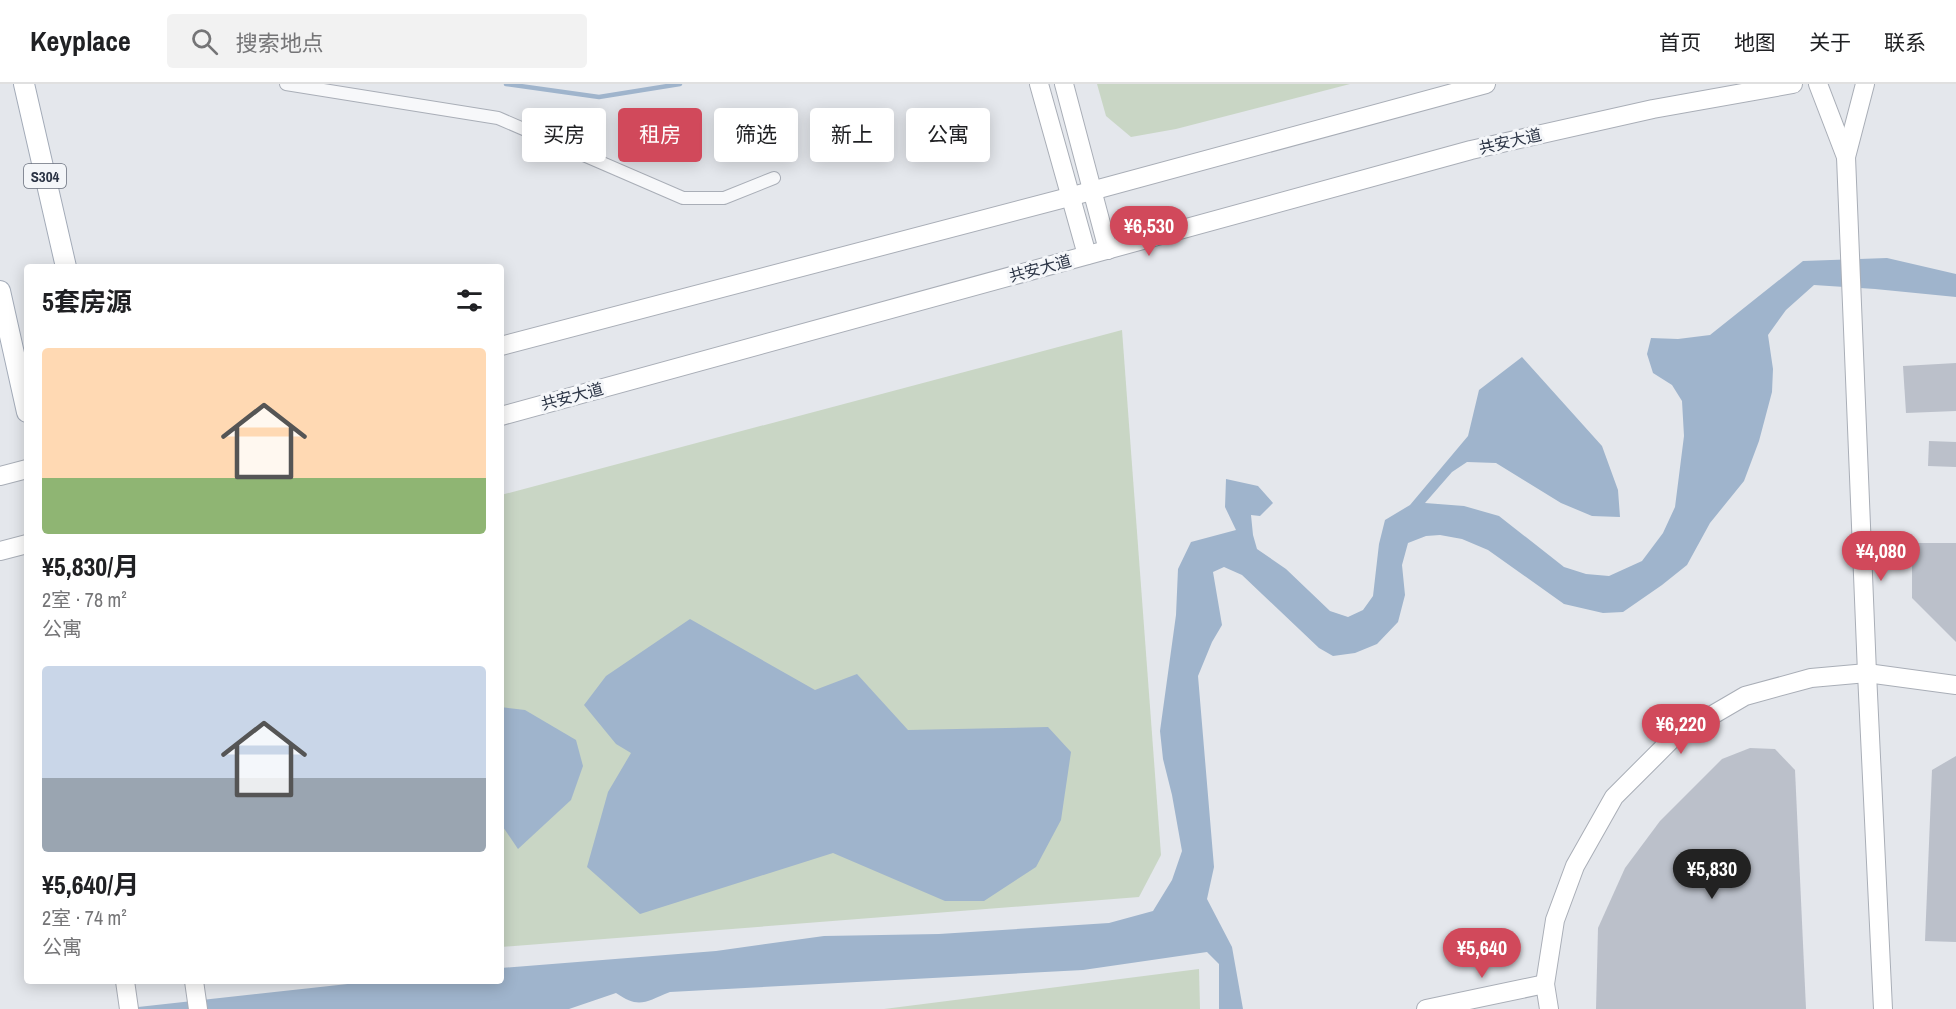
<!DOCTYPE html>
<html lang="zh">
<head>
<meta charset="utf-8">
<style>
	body { margin:0; font-family:"Archivo Narrow","Noto Sans SC",sans-serif; background:#f2f2f2; color:#202124; height:100vh; display:flex; flex-direction:column; font-size:22px; white-space:nowrap }
	* { box-sizing:border-box; margin:0 }
	p { font-size:20px; color:#757577 }
	.icon { flex:none; width:33px; height:33px; fill:none; stroke:currentColor; stroke-width:2; stroke-linecap:round; stroke-linejoin:round }
	.map { position:relative; flex:1; overflow:hidden }
	.side { position:absolute; left:24px; top:180px; width:480px; height:720px; display:flex; flex-direction:column; background:#fff; border-radius:6px; box-shadow:0 3px 15px #0003 }
	.side>* { flex:none }
	.banner { position:absolute; left:522px; top:24px; width:570px; height:54px; display:flex; gap:12px }
	.price { position:absolute; translate:-50% -51px; padding:0 14px; border-radius:21px; background:#d1495b; color:#fff; font-size:20px; line-height:39px; filter:drop-shadow(0 2px 3px #0008) }
	.price::after { content:''; position:absolute; left:50%; top:36px; width:18px; height:14px; margin-left:-9px; background:inherit; clip-path:polygon(0 0,100% 0,50% 100%) }
	.price.on { background:#222; color:#fff }
	ul { padding:0; list-style:none }
	li { display:grid; align-content:center; gap:12px; height:318px; padding:0 18px }
	li span { display:grid; place-items:center; height:186px; border-radius:6px; color:#555 }
	li>.icon { margin-inline-start:auto }
	span .icon { width:108px; height:108px; fill:#fffc; stroke-width:1 }
	li b { font-size:26px }
	h2 { display:flex; justify-content:space-between; align-items:center; height:72px; padding:0 18px; font-size:26px }
	.pill { padding:0 21px; border-radius:6px; background:#fff; box-shadow:0 3px 15px #0003; font-size:21px; line-height:54px }
	.pill.on { background:#d1495b; color:#fff }
	header { display:flex; align-items:center; gap:36px; box-sizing:border-box; height:84px; padding:0 30px; background:#fff; border-bottom:2px solid #e0e0e0 }
	header strong { font-size:28px }
	nav { display:flex; gap:33px; margin-inline-start:auto; font-size:21px }
	.search { width:420px; height:54px; background:#f2f2f2; display:flex; align-items:center; gap:15px; box-sizing:border-box; padding:0 21px; border-radius:6px; color:#757577; font-size:22px }
	.map>svg:first-child { display:block }
	.green { fill:#c9d6c5 }
	.water { fill:#9fb4cc }
	.lines { fill:none; stroke-linecap:round; stroke-linejoin:round }
	.stream { stroke:#9fb4cc; stroke-width:4.5 }
	.building { fill:#bbc0ca }
	.street-casing { stroke:#a9aeb7; stroke-width:14 }
	.secondary-casing { stroke:#a9aeb7; stroke-width:20 }
	.primary-casing { stroke:#a3abb8; stroke-width:22 }
	.street { stroke:#f7f8fa; stroke-width:12 }
	.secondary { stroke:#fff; stroke-width:18 }
	.primary { stroke:#fff; stroke-width:20 }
	.labels { text-anchor:middle; dominant-baseline:central; stroke-width:6; stroke-linejoin:round; paint-order:stroke }
	.shield { fill:#f4f6f9; stroke:#676e7b; stroke-width:1.5 }
	.shield-label { font-size:15px; font-weight:bold; fill:#2b3445 }
	.street-label { font-size:16px; fill:#2b3445; stroke:#f4f6f9 }
</style>
</head>
<body>
<header>
<strong>Keyplace</strong>
<div class="search"><svg class="icon" aria-label="search" viewBox="0 0 24 24"><circle cx="10" cy="10" r="6"/><path d="M15 15l6 6"/></svg>搜索地点</div>
<nav><a>首页</a><a>地图</a><a>关于</a><a>联系</a></nav>
</header>
<div class="map">
<svg width="1956" height="925" viewBox="0 0 1956 925">
	<rect width="100%" height="100%" fill="#e4e7ec"/>
	<g class="green">
		<path d="M 1097,0 L 1350,0 L 1176,45 L 1131,53 L 1106,32 Z"/>
		<path d="M 1122,246 L 1161,771 L 1139,813 L 501,863 L 501,411 Z"/>
		<path d="M 1199,885 L 1200,925 L 884,925 Z"/>
	</g>
	<g class="water">
		<path d="M 1887,174 L 1956,190 L 1956,213 L 1875,205 L 1814,201 L 1786,226 L 1768,251 L 1773,285 L 1772,308 L 1759,357 L 1744,397 L 1710,439 L 1687,481 L 1662,501 L 1623,528 L 1603,529 L 1564,520 L 1488,466 L 1462,455 L 1440,451 L 1426,452 L 1408,459 L 1402,481 L 1405,511 L 1398,538 L 1377,560 L 1355,569 L 1333,572 L 1319,564 L 1242,491 L 1224,483 L 1213,488 L 1222,541 L 1212,558 L 1198,592 L 1214,783 L 1207,815 L 1232,863 L 1243,925 L 1219,925 L 1219,880 L 1207,868 L 1083,886 L 670,908 C 645,918 639,925 616,909 L 569,925 L 120,925 L 375,897 L 501,897 L 501,884 L 716,867 L 824,852 L 939,850 L 1109,839 L 1153,827 L 1172,796 L 1182,767 L 1172,711 L 1163,675 L 1160,647 L 1176,531 L 1178,485 L 1191,458 L 1236,446 L 1225,423 L 1226,395 L 1258,402 L 1273,419 L 1260,432 L 1251,431 L 1253,451 L 1257,465 L 1286,485 L 1330,527 L 1348,533 L 1363,526 L 1373,512 L 1379,460 L 1385,436 L 1410,421 L 1468,352 L 1479,306 L 1522,273 L 1602,362 L 1618,406 L 1620,433 L 1592,432 L 1561,419 L 1496,379 L 1467,378 L 1452,388 L 1425,419 L 1464,422 L 1499,432 L 1564,483 L 1586,490 L 1609,492 L 1642,477 L 1663,449 L 1675,423 L 1684,352 L 1682,317 L 1672,301 L 1653,289 L 1647,270 L 1651,254 L 1678,255 L 1710,251 L 1803,177 Z"/>
		<path d="M 690,535 L 815,606 L 857,590 L 908,646 L 1048,643 L 1071,668 L 1061,736 L 1036,783 L 984,817 L 945,817 L 833,769 L 640,830 L 587,783 L 608,708 L 631,669 L 616,660 L 584,621 L 606,592 Z"/>
		<path d="M 501,623 L 525,626 L 576,656 L 583,682 L 571,716 L 518,765 L 501,740 Z"/>
	</g>
	<g class="lines">
		<path class="stream" d="M 506,0 L 599,13 L 680,0"/>
	</g>
	<g class="building">
		<path d="M 1956,279 L 1956,327 L 1906,329 L 1903,282 Z"/>
		<path d="M 1929,357 L 1956,358 L 1956,383 L 1928,382 Z"/>
		<path d="M 1912,459 L 1956,459 L 1956,558 L 1912,514 Z"/>
		<path d="M 1750,664 L 1775,665 L 1795,686 L 1806,925 L 1596,925 L 1598,844 L 1625,784 L 1660,737 L 1722,675 Z"/>
		<path d="M 1956,672 L 1956,858 L 1925,857 L 1932,686 Z"/>
	</g>
	<g class="lines">
		<g class="street-casing">
			<path id="street" d="M 286,0 L 498,34 L 683,114 L 724,114 L 774,94"/>
		</g>
		<g class="secondary-casing">
			<g id="secondary">
				<path d="M 1039,0 L 1087,171"/>
				<path d="M 1064,0 L 1108,166"/>
				<path d="M 1818,0 L 1846,73"/>
				<path d="M 1865,0 L 1846,73 L 1867,589 L 1883,925"/>
				<path d="M 501,262 L 1069,113 L 1486,0"/>
				<path d="M 501,332 L 1471,66 L 1653,25 L 1793,0"/>
				<path d="M 0,392 L 27,385"/>
				<path d="M 0,467 L 27,460"/>
				<path d="M 125,897 L 129,925"/>
				<path d="M 194,897 L 198,925"/>
				<path d="M 1426,925 L 1545,900"/>
				<path d="M 1549,925 L 1545,900 L 1555,836 L 1575,782 L 1614,713 L 1673,654 L 1745,612 L 1811,594 L 1867,589 L 1956,601"/>
			</g>
		</g>
		<g class="primary-casing">
			<g id="primary">
				<path d="M 24,0 L 66,183"/>
				<path d="M 0,207 L 27,328"/>
			</g>
		</g>
		<use href="#street" class="street"/>
		<use href="#secondary" class="secondary"/>
		<use href="#primary" class="primary"/>
	</g>
	<g class="labels">
		<rect class="shield" x="24" y="80" width="42" height="24" rx="4.5"/>
		<g class="shield-label">
			<text x="45" y="92">S304</text>
		</g>
		<g class="street-label">
			<text transform="translate(1510 57) rotate(-13)">共安大道</text>
			<text transform="translate(1040 184) rotate(-15)">共安大道</text>
			<text transform="translate(572 312) rotate(-15)">共安大道</text>
		</g>
	</g>
</svg>
<b class="price" style="left:1149px;top:173px">¥6,530</b>
<b class="price" style="left:1881px;top:498px">¥4,080</b>
<b class="price" style="left:1681px;top:671px">¥6,220</b>
<b class="price on" style="left:1712px;top:816px">¥5,830</b>
<b class="price" style="left:1482px;top:895px">¥5,640</b>
<div class="banner">
<a class="pill">买房</a>
<a class="pill on">租房</a>
<a class="pill">筛选</a>
<a class="pill">新上</a>
<a class="pill">公寓</a>
</div>
<section class="side">
<h2>5套房源<svg class="icon" aria-label="filters" viewBox="0 0 24 24"><path d="M4 7h16M4 17h16"/><circle cx="9" cy="7" r="2"/><circle cx="15" cy="17" r="2"/></svg></h2>
<ul>
<li><span style="background:linear-gradient(#ffd9b3 70%,#8fb573 0)"><svg class="icon" aria-label="home" viewBox="0 0 24 24"><path d="M3 11l9-7 9 7M6 9v11h12V9"/></svg></span><div><b>¥5,830/月</b><p>2室 · 78 m²</p><p>公寓</p></div></li>
<li><span style="background:linear-gradient(#c9d6e8 60%,#9aa5b1 0)"><svg class="icon" aria-label="home" viewBox="0 0 24 24"><path d="M3 11l9-7 9 7M6 9v11h12V9"/></svg></span><div><b>¥5,640/月</b><p>2室 · 74 m²</p><p>公寓</p></div></li>
</ul>
</section>
</div>
</body>
</html>
